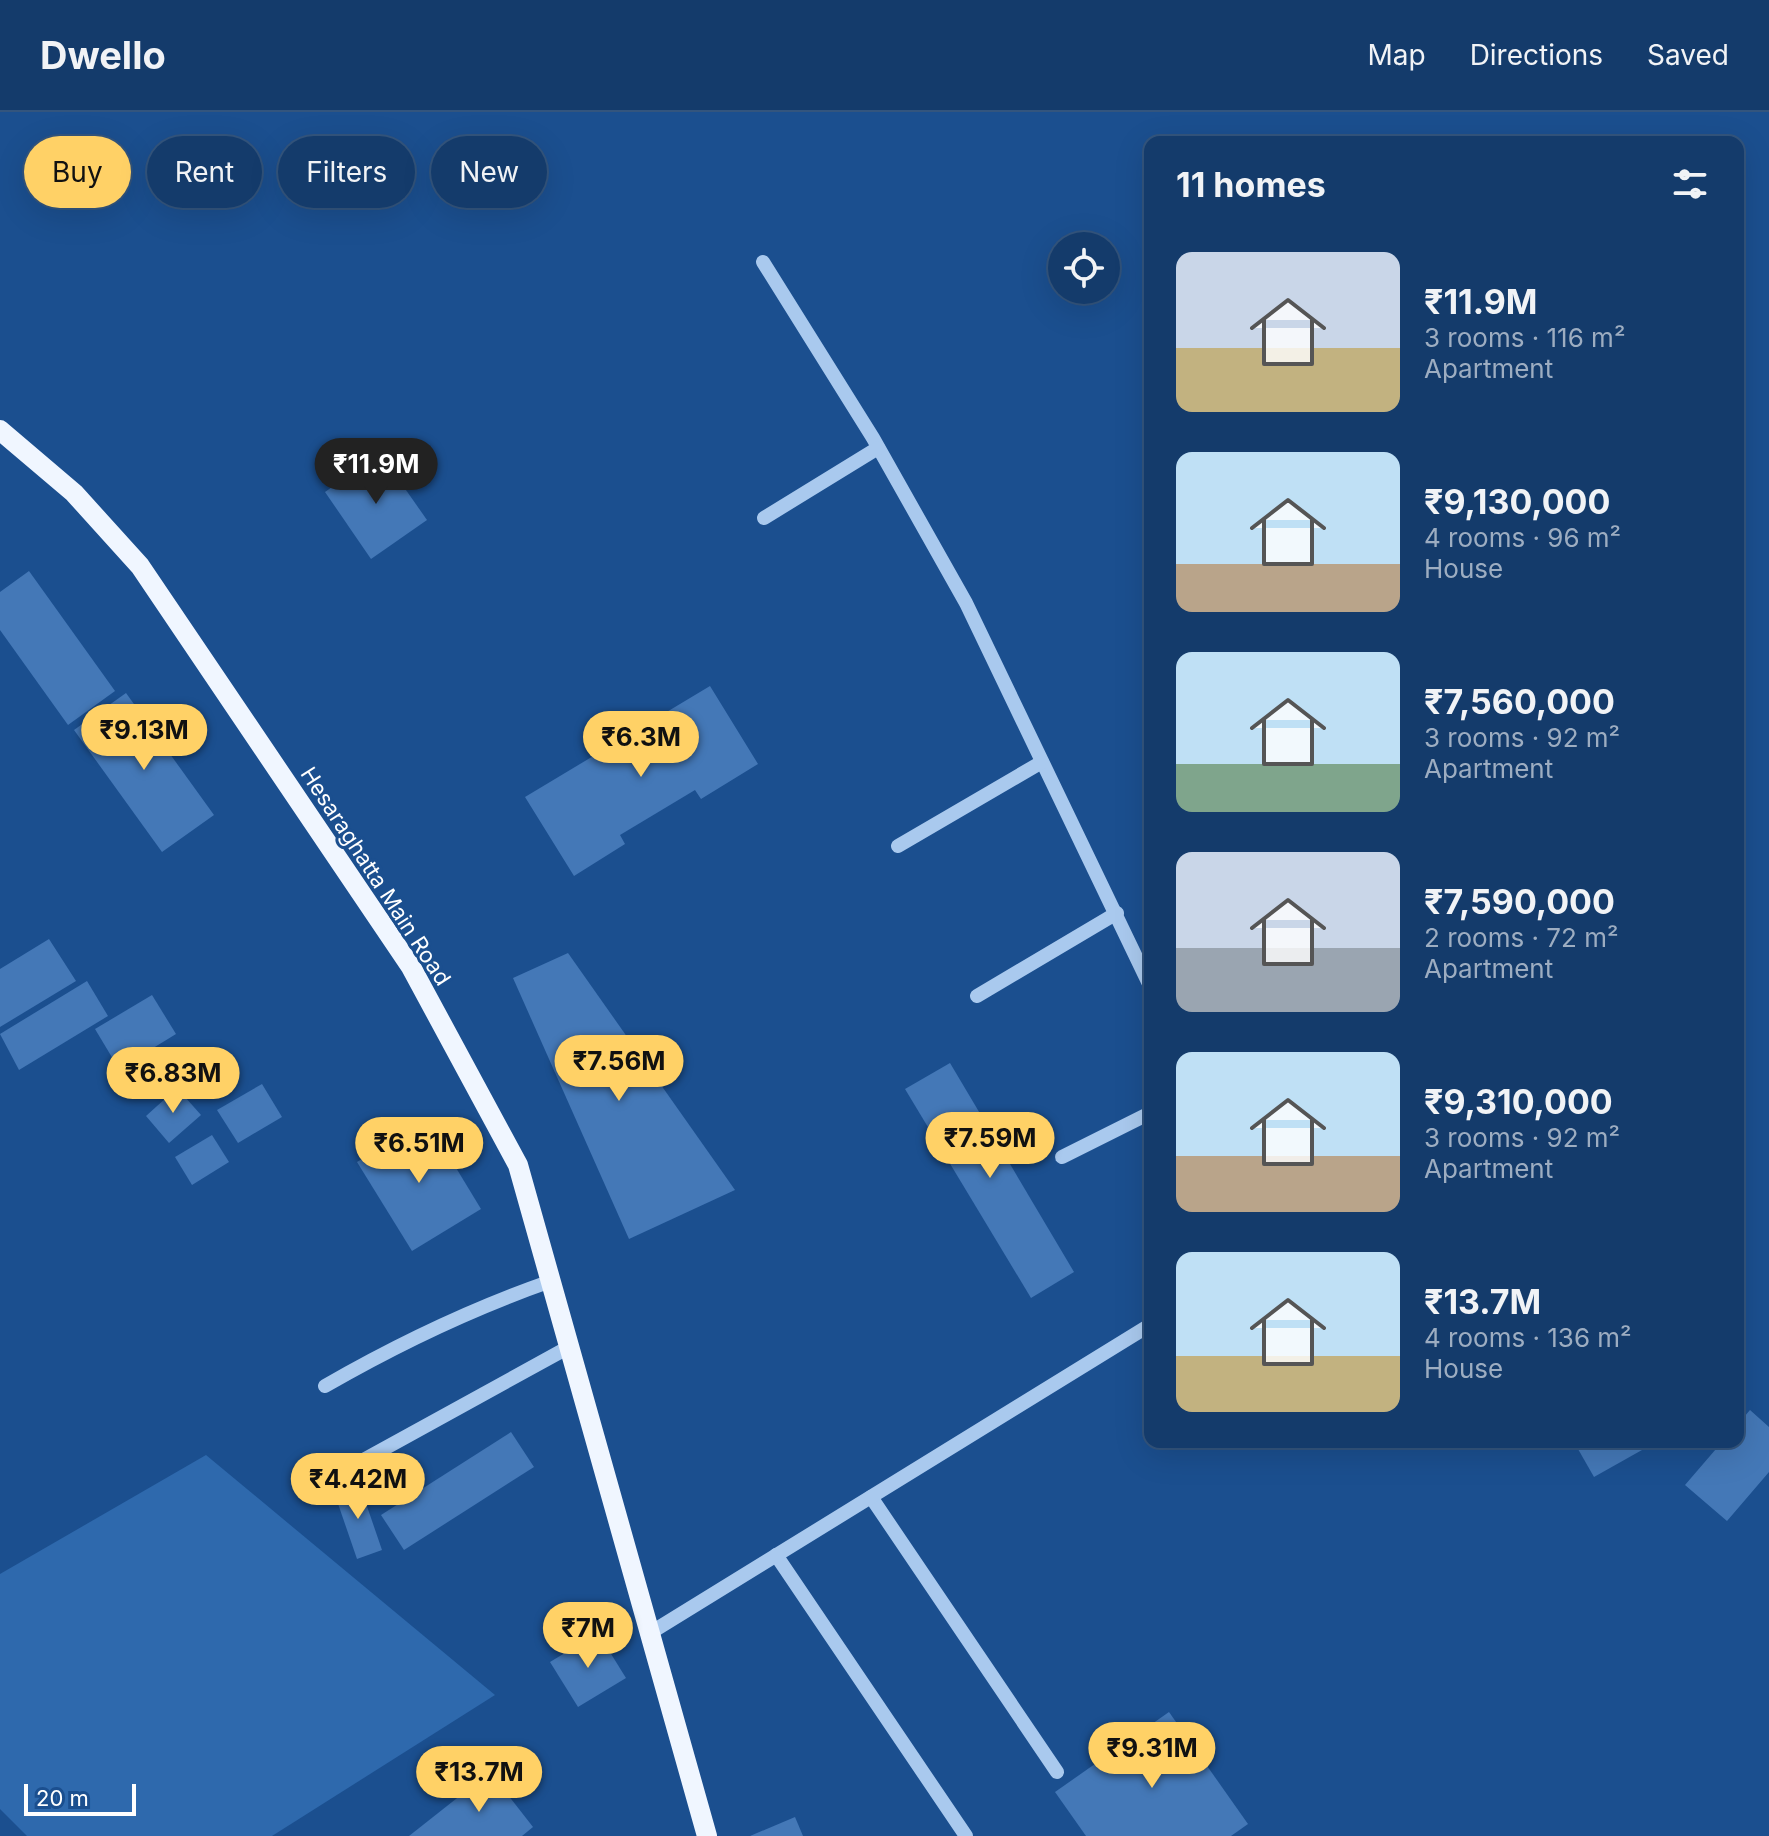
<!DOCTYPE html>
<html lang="en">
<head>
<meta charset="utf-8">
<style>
	body { margin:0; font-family:Inter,sans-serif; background:#214673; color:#f1f3f6; height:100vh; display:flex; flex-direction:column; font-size:30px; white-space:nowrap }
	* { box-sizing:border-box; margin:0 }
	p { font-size:26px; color:#9dadc1 }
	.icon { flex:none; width:44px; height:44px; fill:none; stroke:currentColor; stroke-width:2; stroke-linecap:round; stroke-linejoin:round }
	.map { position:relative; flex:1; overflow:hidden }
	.sheet { position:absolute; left:1144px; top:24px; width:600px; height:1312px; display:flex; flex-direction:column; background:#143b6b; border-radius:16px; box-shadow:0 8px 32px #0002,0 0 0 2px #33557e }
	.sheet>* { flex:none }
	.top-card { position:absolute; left:24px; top:24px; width:760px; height:72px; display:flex; gap:16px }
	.buttons { position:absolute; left:1048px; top:120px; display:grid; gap:16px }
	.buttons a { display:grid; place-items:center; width:72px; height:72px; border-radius:50%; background:#143b6b; box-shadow:0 8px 32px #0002,0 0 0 2px #33557e; font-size:40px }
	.scale { position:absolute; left:24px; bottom:20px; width:112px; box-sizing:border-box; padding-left:8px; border:4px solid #fff; border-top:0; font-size:22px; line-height:28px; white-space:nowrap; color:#fff; -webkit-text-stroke:6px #1b4f8f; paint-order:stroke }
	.price { position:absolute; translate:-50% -68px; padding:0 18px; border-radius:28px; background:#ffd166; color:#111; font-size:26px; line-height:52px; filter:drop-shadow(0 2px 4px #0008) }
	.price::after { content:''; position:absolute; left:50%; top:48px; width:24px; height:18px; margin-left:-12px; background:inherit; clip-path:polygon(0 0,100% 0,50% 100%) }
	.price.selected { background:#222; color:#fff }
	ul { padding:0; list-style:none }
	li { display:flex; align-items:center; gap:24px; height:200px; padding:0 32px }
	li span { display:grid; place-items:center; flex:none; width:224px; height:160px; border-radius:16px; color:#555 }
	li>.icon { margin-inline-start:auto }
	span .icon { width:96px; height:96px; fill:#fffc; stroke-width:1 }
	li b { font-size:34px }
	h2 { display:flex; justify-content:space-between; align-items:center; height:96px; padding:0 32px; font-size:34px }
	.chip { padding:0 28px; border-radius:36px; background:#143b6b; box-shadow:0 8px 32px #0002,0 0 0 2px #33557e; font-size:28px; line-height:72px }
	.chip.selected { background:#ffd166; color:#111 }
	header { display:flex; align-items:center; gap:48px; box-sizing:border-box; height:112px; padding:0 40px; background:#143b6b; border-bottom:2px solid #33557e }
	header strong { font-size:38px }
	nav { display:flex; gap:44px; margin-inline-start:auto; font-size:28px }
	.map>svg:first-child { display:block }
	.green { fill:#2e69ad }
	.building { fill:#4478b7 }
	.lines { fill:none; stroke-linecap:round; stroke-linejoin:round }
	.minor { stroke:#a9c9ee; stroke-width:14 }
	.major { stroke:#f0f6ff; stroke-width:20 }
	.labels { text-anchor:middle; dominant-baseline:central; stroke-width:6; stroke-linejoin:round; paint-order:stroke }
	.street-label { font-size:22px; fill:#fff; stroke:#1b4f8f }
</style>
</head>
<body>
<header>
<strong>Dwello</strong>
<nav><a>Map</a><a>Directions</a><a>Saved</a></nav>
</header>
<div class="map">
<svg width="1769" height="1724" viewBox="0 0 1769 1724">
	<rect width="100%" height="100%" fill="#1b4f8f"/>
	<path class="green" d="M 206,1343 L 495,1583 L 272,1724 L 27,1724 L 0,1697 L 0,1462 Z"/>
	<g class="building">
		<path d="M 380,341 L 427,408 L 371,447 L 325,380 Z"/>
		<path d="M 29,459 L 115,579 L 68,613 L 0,518 L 0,480 Z"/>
		<path d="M 710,574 L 758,652 L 701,687 L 695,678 L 620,723 L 625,732 L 574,764 L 525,685 Z"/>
		<path d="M 126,581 L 214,703 L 162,740 L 74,618 Z"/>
		<path d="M 49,827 L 76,869 L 0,915 L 0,857 Z"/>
		<path d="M 568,841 L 735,1078 L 629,1127 L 513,866 Z"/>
		<path d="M 87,869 L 108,904 L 19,958 L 0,922 Z"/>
		<path d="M 152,883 L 176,922 L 119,957 L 95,917 Z"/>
		<path d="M 950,951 L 1074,1160 L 1031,1186 L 905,977 Z"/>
		<path d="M 262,972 L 282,1005 L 238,1031 L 217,998 Z"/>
		<path d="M 177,976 L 201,1003 L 169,1031 L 146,1004 Z"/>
		<path d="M 427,1008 L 481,1097 L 412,1139 L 357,1050 Z"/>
		<path d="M 212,1023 L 229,1050 L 192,1073 L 175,1045 Z"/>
		<path d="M 1750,1298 L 1769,1315 L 1769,1360 L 1727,1409 L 1685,1373 L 1722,1330 L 1738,1330 L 1738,1312 Z"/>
		<path d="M 511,1320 L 534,1355 L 404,1438 L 381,1403 Z"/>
		<path d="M 1574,1330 L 1638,1330 L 1642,1338 L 1594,1365 Z"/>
		<path d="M 359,1371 L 382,1438 L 357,1447 L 334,1380 Z"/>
		<path d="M 598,1521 L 626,1566 L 578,1595 L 550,1550 Z"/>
		<path d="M 1169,1600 L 1248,1712 L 1231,1724 L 1086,1724 L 1055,1680 Z"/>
		<path d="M 490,1660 L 533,1715 L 522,1724 L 409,1724 Z"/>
		<path d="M 795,1705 L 803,1724 L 750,1724 Z"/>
	</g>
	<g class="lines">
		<g class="minor">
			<path d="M 763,150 L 873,326 L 966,491 L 1150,874"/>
			<path d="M 764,406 L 878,336"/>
			<path d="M 898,734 L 1042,650"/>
			<path d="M 977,884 L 1117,801"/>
			<path d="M 1062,1045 L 1150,1001"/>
			<path d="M 325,1274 C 398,1232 471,1197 551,1169"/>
			<path d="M 360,1350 L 569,1235"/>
			<path d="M 871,1385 L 1057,1660"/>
			<path d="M 776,1443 L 966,1724"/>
			<path d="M 650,1521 L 1150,1213"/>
		</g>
		<path class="major" d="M 0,318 L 74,381 L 140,454 L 411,855 L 518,1053 L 707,1724"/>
	</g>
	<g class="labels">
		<g class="street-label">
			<text transform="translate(376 764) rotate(57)">Hesaraghatta Main Road</text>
		</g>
	</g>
</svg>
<div class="buttons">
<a><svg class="icon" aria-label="locate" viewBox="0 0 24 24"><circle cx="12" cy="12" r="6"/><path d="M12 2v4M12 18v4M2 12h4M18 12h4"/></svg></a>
</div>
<div class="scale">20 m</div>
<b class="price selected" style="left:376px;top:394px">₹11.9M</b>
<b class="price" style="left:144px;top:660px">₹9.13M</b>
<b class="price" style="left:641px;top:667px">₹6.3M</b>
<b class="price" style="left:619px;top:991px">₹7.56M</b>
<b class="price" style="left:173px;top:1003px">₹6.83M</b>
<b class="price" style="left:990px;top:1068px">₹7.59M</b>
<b class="price" style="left:419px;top:1073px">₹6.51M</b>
<b class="price" style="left:358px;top:1409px">₹4.42M</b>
<b class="price" style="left:588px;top:1558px">₹7M</b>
<b class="price" style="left:1152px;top:1678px">₹9.31M</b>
<b class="price" style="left:479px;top:1702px">₹13.7M</b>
<div class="top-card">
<a class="chip selected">Buy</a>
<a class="chip">Rent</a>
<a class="chip">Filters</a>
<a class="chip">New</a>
</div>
<section class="sheet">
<h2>11 homes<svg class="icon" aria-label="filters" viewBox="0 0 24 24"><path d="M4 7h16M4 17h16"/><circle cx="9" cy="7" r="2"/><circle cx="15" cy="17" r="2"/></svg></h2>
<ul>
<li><span style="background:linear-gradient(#c9d6e8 60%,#c2b280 0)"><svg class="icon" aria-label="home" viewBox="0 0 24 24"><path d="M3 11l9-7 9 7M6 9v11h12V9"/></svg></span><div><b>₹11.9M</b><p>3 rooms · 116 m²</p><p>Apartment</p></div></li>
<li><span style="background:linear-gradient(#bfe0f5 70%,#b9a48a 0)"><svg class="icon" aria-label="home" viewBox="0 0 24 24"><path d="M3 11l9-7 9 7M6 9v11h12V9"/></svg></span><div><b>₹9,130,000</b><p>4 rooms · 96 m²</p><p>House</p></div></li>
<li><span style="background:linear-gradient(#bfe0f5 70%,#7fa58c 0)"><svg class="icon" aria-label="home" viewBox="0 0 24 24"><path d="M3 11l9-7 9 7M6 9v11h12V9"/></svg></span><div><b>₹7,560,000</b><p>3 rooms · 92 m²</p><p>Apartment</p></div></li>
<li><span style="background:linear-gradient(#c9d6e8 60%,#9aa5b1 0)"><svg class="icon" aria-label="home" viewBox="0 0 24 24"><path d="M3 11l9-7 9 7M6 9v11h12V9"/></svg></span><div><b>₹7,590,000</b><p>2 rooms · 72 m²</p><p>Apartment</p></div></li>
<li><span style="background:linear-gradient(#bfe0f5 65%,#b9a48a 0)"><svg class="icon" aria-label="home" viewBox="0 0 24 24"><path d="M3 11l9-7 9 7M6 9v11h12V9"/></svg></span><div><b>₹9,310,000</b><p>3 rooms · 92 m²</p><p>Apartment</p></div></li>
<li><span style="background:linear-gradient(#bfe0f5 65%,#c2b280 0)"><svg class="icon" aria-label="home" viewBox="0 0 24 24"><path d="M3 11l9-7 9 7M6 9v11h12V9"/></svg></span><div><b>₹13.7M</b><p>4 rooms · 136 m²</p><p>House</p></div></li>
</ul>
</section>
</div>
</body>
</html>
